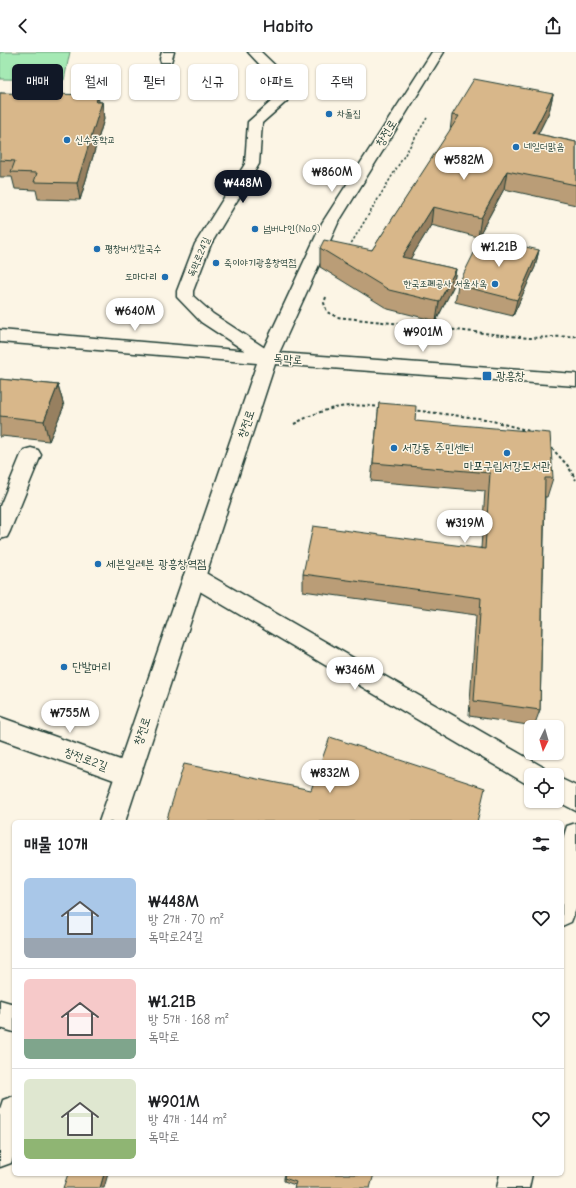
<!DOCTYPE html>
<html lang="ko">
<head>
<meta charset="utf-8">
<style>
	body { margin:0; font-family:"Comic Neue","Poor Story",sans-serif; background:#f2f2f2; color:#202124; height:100vh; display:flex; flex-direction:column; font-size:15px; white-space:nowrap }
	* { box-sizing:border-box; margin:0 }
	p { font-size:13px; color:#757577 }
	.icon { flex:none; width:22px; height:22px; fill:none; stroke:currentColor; stroke-width:2; stroke-linecap:round; stroke-linejoin:round }
	.map { position:relative; flex:1; overflow:hidden }
	.drawer { position:absolute; left:12px; top:768px; width:552px; height:356px; display:flex; flex-direction:column; background:#fff; border-radius:6px; box-shadow:0 1px 3px #0004 }
	.drawer>* { flex:none }
	.guide { position:absolute; left:12px; top:12px; width:552px; height:36px; display:flex; gap:8px }
	.needle { width:26px; rotate:185deg }
	.tools { position:absolute; left:524px; top:668px; display:grid; gap:8px }
	.tools a { display:grid; place-items:center; width:40px; height:40px; border-radius:6px; background:#fff; box-shadow:0 1px 3px #0004; font-size:20px }
	.price { position:absolute; translate:-50% -34px; padding:0 9px; border-radius:14px; background:#fff; color:#222; font-size:13px; line-height:26px; filter:drop-shadow(0 1px 2px #0008) }
	.price::after { content:''; position:absolute; left:50%; top:24px; width:12px; height:9px; margin-left:-6px; background:inherit; clip-path:polygon(0 0,100% 0,50% 100%) }
	.price.current { background:#111827; color:#fff }
	ul { padding:0; list-style:none }
	li { display:flex; align-items:center; gap:12px; height:100px; padding:0 12px }
	li+li { border-top:1px solid #e0e0e0 }
	li span { display:grid; place-items:center; flex:none; width:112px; height:80px; border-radius:6px; color:#555 }
	li>.icon { margin-inline-start:auto }
	span .icon { width:48px; height:48px; fill:#fffc; stroke-width:1 }
	li b { font-size:17px }
	h2 { display:flex; justify-content:space-between; align-items:center; height:48px; padding:0 12px; font-size:17px }
	.tag { padding:0 14px; border-radius:6px; background:#fff; box-shadow:0 1px 3px #0004; font-size:14px; line-height:36px }
	.tag.current { background:#111827; color:#fff }
	header { display:flex; justify-content:space-between; align-items:center; height:52px; padding:0 12px; background:#fff; font-size:18px; font-weight:700 }
	.map>svg:first-child { display:block }
	.green { fill:#a5e9b4; stroke:#629374 }
	.lines { fill:none; stroke-linecap:round; stroke-linejoin:round }
	.minor-casing { stroke:#1f3d34; stroke-width:3 }
	.major-casing { stroke:#1f3d34; stroke-width:3 }
	.path-far1 { stroke:#1f3d34; stroke-width:1.5; stroke-dasharray:2.5 2; stroke-linecap:butt }
	.path { stroke:#1f3d34; stroke-width:2; stroke-dasharray:3 2.5; stroke-linecap:butt }
	.minor { fill:#fcf5e5; fill-rule:evenodd }
	.major { fill:#fcf5e5; fill-rule:evenodd }
	.wall { fill:#ba9d77; stroke:#1f3d34 }
	.shaded-wall { fill:#978061; stroke:#1f3d34 }
	.building { fill:#d8b78a; stroke:#1f3d34 }
	.poi-dot { fill:#1f6fb2; stroke:#fcf5e5; stroke-width:1.5 }
	.labels { text-anchor:middle; dominant-baseline:central; stroke-width:3; stroke-linejoin:round; paint-order:stroke }
	.far-poi-label { font-size:10px; fill:#1f3d34; stroke:#fcf5e5; text-anchor:start }
	.far-street-label { font-size:10px; fill:#1f3d34; stroke:#fcf5e5 }
	.street-label { font-size:12px; fill:#1f3d34; stroke:#fcf5e5 }
	.poi-label { font-size:12px; fill:#1f3d34; stroke:#fcf5e5; text-anchor:start }
</style>
</head>
<body>
<header><svg class="icon" aria-label="back" viewBox="0 0 24 24"><path d="M15 5l-7 7 7 7"/></svg>Habito<svg class="icon" aria-label="share" viewBox="0 0 24 24"><path d="M12 15V3M7 8l5-5 5 5M5 13v7h14v-7"/></svg></header>
<div class="map">
<svg width="576" height="1136" viewBox="0 0 576 1136">
	<rect width="100%" height="100%" fill="#fcf5e5"/>
	<filter id="ink" filterUnits="userSpaceOnUse"><feTurbulence type="fractalNoise" baseFrequency=".025" numOctaves="2"/><feDisplacementMap in="SourceGraphic" scale="8" xChannelSelector="R" yChannelSelector="G"/><feConvolveMatrix kernelMatrix="1 2 1 2 8 2 1 2 1" color-interpolation-filters="sRGB"/></filter>
	<g filter="url(#ink)">
		<path class="green" d="M 0,0 L 70,0 L 64,28 L 0,27 Z"/>
		<g class="lines">
			<g class="minor-casing">
				<g id="minor">
					<path d="M 162,0 L 174,0 L 171,10 L 161,10 L 160,7 Z"/>
					<path d="M 248,0 L 261,0 L 287,25 L 289,28 L 287,49 L 262,71 L 259,112 L 211,192 L 193,239 L 193,244 L 213,262 L 274,302 L 277,306 L 274,310 L 268,312 L 262,310 L 201,270 L 177,245 L 177,239 L 195,192 L 245,112 L 248,70 L 273,48 L 275,29 Z"/>
					<path d="M 31,396 L 38,398 L 41,403 L 10,479 L 7,485 L 0,487 L 0,454 L 21,403 L 24,398 Z"/>
					<path d="M 194,517 L 202,519 L 543,715 L 546,723 L 531,723 L 531,733 L 525,731 L 186,531 L 183,525 L 186,519 Z"/>
					<path d="M 0,665 L 137,714 L 140,722 L 137,730 L 128,733 L 0,687 Z"/>
					<path d="M 557,725 L 576,734 L 576,759 L 557,749 Z"/>
					<path d="M 0,948 L 14,952 L 14,980 L 0,976 Z"/>
				</g>
			</g>
			<g class="major-casing">
				<g id="major">
					<path d="M 432,0 L 444,0 L 338,171 L 279,301 L 576,322 L 576,334 L 275,312 L 125,770 L 99,770 L 257,311 L 0,290 L 0,278 L 262,300 L 322,171 Z"/>
					<path d="M 576,771 L 576,857 L 571,870 L 562,874 L 562,790 L 567,774 Z"/>
					<path d="M 14,1044 L 14,1103 L 11,1111 L 0,1115 L 0,1057 L 3,1048 Z"/>
					<path d="M 500,1122 L 532,1122 L 529,1136 L 497,1136 Z"/>
				</g>
			</g>
			<path class="path-far1" d="M 349,195 L 427,66"/>
			<g class="path">
				<path d="M 326,245 L 324,251 L 327,260 L 337,265 L 529,286 L 576,284"/>
				<path d="M 412,358 L 485,367 L 533,380"/>
				<path d="M 294,372 C 325,355 347,351 382,355"/>
				<path d="M 548,392 L 568,414 L 576,428"/>
			</g>
			<use href="#minor" class="minor"/>
			<use href="#major" class="major"/>
		</g>
		<g class="wall">
			<path d="M 0,41 L 102,50 L 104,67 L 80,148 L 38,147 L 36,138 L 15,137 L 12,125 L 0,125 Z"/>
			<path d="M 553,42 L 549,60 L 538,82 L 576,90 L 576,153 L 504,137 L 478,185 L 431,173 L 410,207 L 456,217 L 453,235 L 436,269 L 388,257 L 320,215 L 320,196 L 372,198 L 450,79 L 452,63 Z"/>
			<path d="M 539,198 L 535,215 L 513,264 L 455,250 L 458,233 Z"/>
			<path d="M 0,327 L 58,333 L 64,354 L 49,389 L 1,384 L 0,386 Z"/>
			<path d="M 379,351 L 415,369 L 553,426 L 547,445 L 545,445 L 540,658 L 534,674 L 469,664 L 476,563 L 303,539 L 303,522 L 481,496 L 485,439 L 371,429 Z"/>
			<path d="M 374,1122 L 295,1133 L 284,1129 L 284,1126 Z"/>
		</g>
		<g class="shaded-wall">
			<path d="M 553,42 L 549,60 L 529,100 L 533,81 Z"/>
			<path d="M 98,43 L 100,55 L 102,50 L 104,67 L 80,148 L 77,131 Z"/>
			<path d="M 507,119 L 504,137 L 478,185 L 481,166 Z"/>
			<path d="M 433,155 L 431,173 L 400,224 L 402,205 Z"/>
			<path d="M 539,198 L 535,215 L 513,264 L 517,248 Z"/>
			<path d="M 456,217 L 453,235 L 436,269 L 439,250 Z"/>
			<path d="M 58,333 L 64,354 L 49,389 L 44,369 Z"/>
			<path d="M 104,1122 L 108,1122 L 104,1136 L 100,1136 Z"/>
		</g>
		<g class="building">
			<path d="M 474,27 L 553,42 L 533,81 L 576,90 L 576,133 L 507,119 L 481,166 L 433,155 L 402,205 L 456,217 L 439,250 L 389,238 L 320,196 L 324,188 L 372,198 L 459,64 L 452,63 Z"/>
			<path d="M 0,41 L 98,43 L 96,50 L 102,50 L 77,131 L 34,130 L 37,121 L 11,120 L 15,109 L 0,108 Z"/>
			<path d="M 482,185 L 539,198 L 517,248 L 458,233 Z"/>
			<path d="M 0,327 L 58,333 L 44,369 L 0,364 Z"/>
			<path d="M 379,351 L 416,354 L 415,369 L 550,381 L 553,426 L 545,426 L 540,658 L 474,649 L 481,546 L 303,522 L 313,474 L 485,497 L 490,421 L 373,411 Z"/>
			<path d="M 330,685 L 485,736 L 477,770 L 260,770 L 257,769 L 257,770 L 166,770 L 184,712 L 311,738 Z"/>
			<path d="M 68,1122 L 104,1122 L 100,1136 L 63,1136 Z"/>
			<path d="M 285,1122 L 374,1122 L 370,1136 L 294,1136 L 296,1130 L 284,1126 Z"/>
		</g>
	</g>
	<g class="poi-dot">
		<circle cx="329" cy="62" r="4"/>
		<circle cx="67" cy="88" r="4"/>
		<circle cx="516" cy="95" r="4"/>
		<circle cx="255" cy="177" r="4"/>
		<circle cx="97" cy="197" r="4"/>
		<circle cx="216" cy="211" r="4"/>
		<circle cx="165" cy="225" r="4"/>
		<circle cx="495" cy="232" r="4"/>
		<rect x="482" y="319" width="10" height="10" rx="2"/>
		<circle cx="394" cy="396" r="4"/>
		<circle cx="507" cy="401" r="4"/>
		<circle cx="98" cy="512" r="4"/>
		<circle cx="64" cy="615" r="4"/>
	</g>
	<g class="labels">
		<g class="far-poi-label">
			<text x="337" y="62">차돌집</text>
			<text x="75" y="88">신수중학교</text>
			<text x="524" y="95">네일더맑음</text>
			<text x="263" y="177">넘버나인(No.9)</text>
			<text x="105" y="197">평창버섯칼국수</text>
			<text x="224" y="211">죽이야기광흥창역점</text>
			<text x="157" y="225" text-anchor="end">도마다리</text>
			<text x="487" y="232" text-anchor="end">한국조폐공사 서울사옥</text>
		</g>
		<g class="far-street-label">
			<text transform="translate(199 205) rotate(-67)">독막로24길</text>
		</g>
		<g class="street-label">
			<text transform="translate(386 81) rotate(-58)">창전로</text>
			<text transform="translate(288 307) rotate(4)">독막로</text>
			<text transform="translate(246 372) rotate(-71)">창전로</text>
			<text transform="translate(142 679) rotate(-71)">창전로</text>
			<text transform="translate(86 707) rotate(20)">창전로2길</text>
		</g>
		<g class="poi-label">
			<text x="496" y="324">광흥창</text>
			<text x="402" y="396">서강동 주민센터</text>
			<text x="507" y="414" text-anchor="middle">마포구립서강도서관</text>
			<text x="106" y="512">세븐일레븐 광흥창역점</text>
			<text x="72" y="615">단발머리</text>
		</g>
	</g>
</svg>
<div class="tools">
<a><svg class="needle" viewBox="-14 -14 28 28"><path d="M0-13l5 13h-10z" fill="#e53935"/><path d="M0 13l5-13h-10z" fill="#757577"/></svg></a>
<a><svg class="icon" aria-label="locate" viewBox="0 0 24 24"><circle cx="12" cy="12" r="6"/><path d="M12 2v4M12 18v4M2 12h4M18 12h4"/></svg></a>
</div>
<b class="price" style="left:464px;top:129px">₩582M</b>
<b class="price" style="left:332px;top:141px">₩860M</b>
<b class="price current" style="left:243px;top:152px">₩448M</b>
<b class="price" style="left:499px;top:216px">₩1.21B</b>
<b class="price" style="left:135px;top:280px">₩640M</b>
<b class="price" style="left:423px;top:301px">₩901M</b>
<b class="price" style="left:465px;top:492px">₩319M</b>
<b class="price" style="left:355px;top:639px">₩346M</b>
<b class="price" style="left:70px;top:682px">₩755M</b>
<b class="price" style="left:330px;top:742px">₩832M</b>
<div class="guide">
<a class="tag current">매매</a>
<a class="tag">월세</a>
<a class="tag">필터</a>
<a class="tag">신규</a>
<a class="tag">아파트</a>
<a class="tag">주택</a>
</div>
<section class="drawer">
<h2>매물 10개<svg class="icon" aria-label="filters" viewBox="0 0 24 24"><path d="M4 7h16M4 17h16"/><circle cx="9" cy="7" r="2"/><circle cx="15" cy="17" r="2"/></svg></h2>
<ul>
<li><span style="background:linear-gradient(#a9c7e8 75%,#9aa5b1 0)"><svg class="icon" aria-label="home" viewBox="0 0 24 24"><path d="M3 11l9-7 9 7M6 9v11h12V9"/></svg></span><div><b>₩448M</b><p>방 2개 · 70 m²</p><p>독막로24길</p></div><svg class="icon" aria-label="heart" viewBox="0 0 24 24"><path d="M12 20l-8-8c-3-5 5-10 8-4 3-6 11-1 8 4z"/></svg></li>
<li><span style="background:linear-gradient(#f6c9c9 75%,#7fa58c 0)"><svg class="icon" aria-label="home" viewBox="0 0 24 24"><path d="M3 11l9-7 9 7M6 9v11h12V9"/></svg></span><div><b>₩1.21B</b><p>방 5개 · 168 m²</p><p>독막로</p></div><svg class="icon" aria-label="heart" viewBox="0 0 24 24"><path d="M12 20l-8-8c-3-5 5-10 8-4 3-6 11-1 8 4z"/></svg></li>
<li><span style="background:linear-gradient(#dfe7d0 75%,#8fb573 0)"><svg class="icon" aria-label="home" viewBox="0 0 24 24"><path d="M3 11l9-7 9 7M6 9v11h12V9"/></svg></span><div><b>₩901M</b><p>방 4개 · 144 m²</p><p>독막로</p></div><svg class="icon" aria-label="heart" viewBox="0 0 24 24"><path d="M12 20l-8-8c-3-5 5-10 8-4 3-6 11-1 8 4z"/></svg></li>
</ul>
</section>
</div>
</body>
</html>
